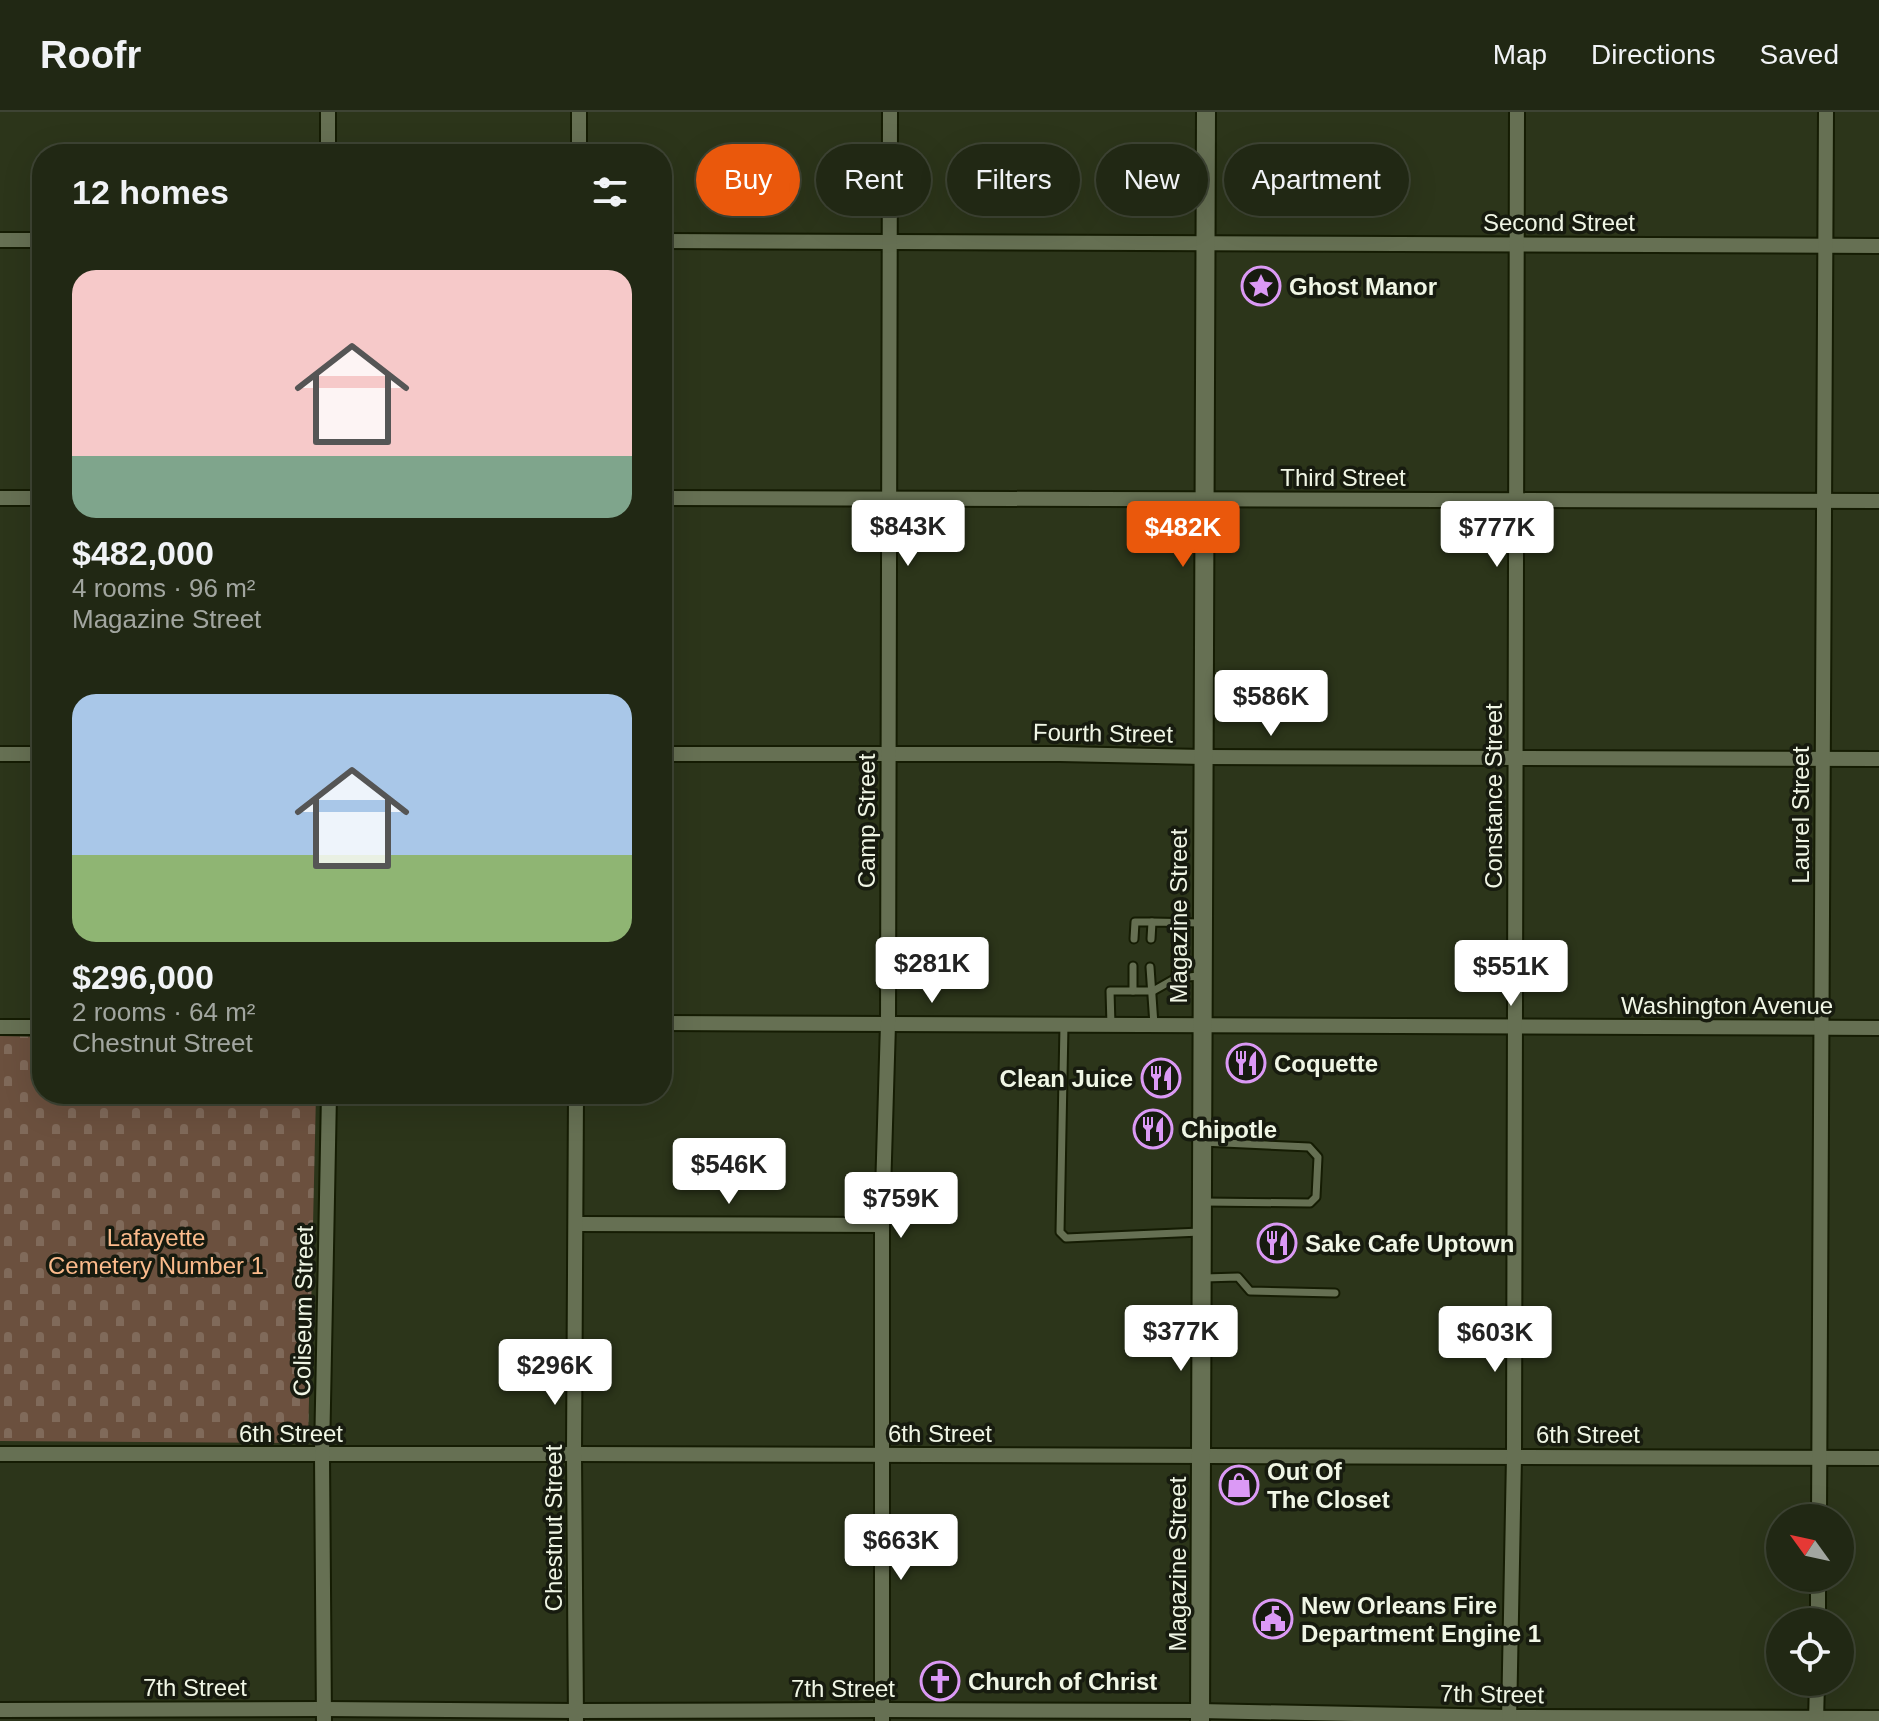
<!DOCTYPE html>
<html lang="en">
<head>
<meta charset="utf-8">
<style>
	body { margin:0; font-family:Arial,sans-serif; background:#29301d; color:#f1f3f6; height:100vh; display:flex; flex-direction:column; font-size:30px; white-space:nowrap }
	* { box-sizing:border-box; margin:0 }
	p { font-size:26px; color:#a2a6a0 }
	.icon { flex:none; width:44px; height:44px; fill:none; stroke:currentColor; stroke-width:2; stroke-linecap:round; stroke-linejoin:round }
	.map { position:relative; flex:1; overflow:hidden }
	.details { position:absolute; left:32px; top:32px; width:640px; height:960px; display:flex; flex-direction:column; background:#212814; border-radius:32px; box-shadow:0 8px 32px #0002,0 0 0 2px #3e4434 }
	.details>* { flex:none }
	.hud { position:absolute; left:696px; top:32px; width:760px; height:72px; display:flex; gap:16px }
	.needle { width:52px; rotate:303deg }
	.tools { position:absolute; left:1766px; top:1392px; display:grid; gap:16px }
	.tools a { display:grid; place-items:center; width:88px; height:88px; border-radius:50%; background:#212814; box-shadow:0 8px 32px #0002,0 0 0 2px #3e4434; font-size:40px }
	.price { position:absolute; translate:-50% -68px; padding:0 18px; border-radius:8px; background:#fff; color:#222; font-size:26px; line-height:52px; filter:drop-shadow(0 2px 4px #0008) }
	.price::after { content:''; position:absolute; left:50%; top:48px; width:24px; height:18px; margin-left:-12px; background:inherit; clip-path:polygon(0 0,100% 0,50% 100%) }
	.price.active { background:#ea580c; color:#fff }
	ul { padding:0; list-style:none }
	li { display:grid; align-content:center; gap:16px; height:424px; padding:0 40px }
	li span { display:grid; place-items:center; height:248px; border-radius:24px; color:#555 }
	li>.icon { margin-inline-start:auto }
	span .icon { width:144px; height:144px; fill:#fffc; stroke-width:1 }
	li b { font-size:34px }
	h2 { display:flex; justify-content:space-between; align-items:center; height:96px; padding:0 40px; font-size:34px }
	.pill { padding:0 28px; border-radius:36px; background:#212814; box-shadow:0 8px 32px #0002,0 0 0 2px #3e4434; font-size:28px; line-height:72px }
	.pill.active { background:#ea580c; color:#fff }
	header { display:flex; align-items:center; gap:48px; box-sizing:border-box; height:112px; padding:0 40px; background:#212814; border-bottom:2px solid #3e4434 }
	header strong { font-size:38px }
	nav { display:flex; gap:44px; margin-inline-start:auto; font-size:28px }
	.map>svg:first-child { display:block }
	.cemetery { fill:url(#cemetery-stones) }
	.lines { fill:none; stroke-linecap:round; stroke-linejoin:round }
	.service-casing { stroke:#151c03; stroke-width:11 }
	.minor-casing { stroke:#151c03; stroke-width:18 }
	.tertiary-casing { stroke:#151c03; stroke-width:22 }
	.service { stroke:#667053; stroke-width:7 }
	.minor { stroke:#667053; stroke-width:14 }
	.tertiary { stroke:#667053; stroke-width:18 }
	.labels { text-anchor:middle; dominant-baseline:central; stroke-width:7; stroke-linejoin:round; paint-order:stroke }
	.street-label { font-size:24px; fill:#f0f6e5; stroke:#171b0f }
	.poi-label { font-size:24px; font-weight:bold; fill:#f0f6e5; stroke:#171b0f; text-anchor:start }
	.park-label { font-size:24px; fill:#fcbb8c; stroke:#171b0f }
</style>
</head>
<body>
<header>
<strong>Roofr</strong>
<nav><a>Map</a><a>Directions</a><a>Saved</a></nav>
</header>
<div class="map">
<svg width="1879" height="1609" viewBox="0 0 1879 1609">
	<defs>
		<pattern id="cemetery-stones" width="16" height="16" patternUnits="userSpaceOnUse" patternTransform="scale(2)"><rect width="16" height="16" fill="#6b503e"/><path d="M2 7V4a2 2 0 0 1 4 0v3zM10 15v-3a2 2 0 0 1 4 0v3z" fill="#806a5a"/></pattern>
	</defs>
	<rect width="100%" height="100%" fill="#2c351a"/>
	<path class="cemetery" d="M 0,924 L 42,925 L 42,982 L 316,982 L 308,1331 L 0,1329 Z"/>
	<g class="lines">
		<g class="service-casing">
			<g id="service">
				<path d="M 1134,827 L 1135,810 L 1152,810"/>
				<path d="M 1151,827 L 1152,810 L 1201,811"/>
				<path d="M 1133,854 L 1133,879 L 1153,879 L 1176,866 L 1200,864"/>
				<path d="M 1150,855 L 1154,913"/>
				<path d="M 1176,866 L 1177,811"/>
				<path d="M 1064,913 L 1060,1120 L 1066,1126 L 1200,1120"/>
				<path d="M 1111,913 L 1110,879 L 1133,879"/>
				<path d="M 1202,1030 L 1309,1035 L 1318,1045 L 1316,1085 L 1310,1091 L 1204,1090"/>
				<path d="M 1204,1166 L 1238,1165 L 1250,1179 L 1335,1181"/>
			</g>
		</g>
		<g class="minor-casing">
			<g id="minor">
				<path d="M 328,42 L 328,0"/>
				<path d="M 579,42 L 579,0"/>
				<path d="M 0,128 L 42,128"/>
				<path d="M 662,129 L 1879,134"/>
				<path d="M 0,386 L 42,386"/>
				<path d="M 662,386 L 1879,389"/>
				<path d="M 0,642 L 42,642"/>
				<path d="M 662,642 L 1060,642 L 1203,645 L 1879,647"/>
				<path d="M 662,911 L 1879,916"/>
				<path d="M 0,915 L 42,915"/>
				<path d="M 576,1112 L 882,1113"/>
				<path d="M 0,1342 L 574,1342 L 1879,1346"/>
				<path d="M 1819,1406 L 1826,0"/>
				<path d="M 1818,1510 L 1818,1466"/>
				<path d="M 0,1598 L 324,1597 L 576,1599 L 882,1598 L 1200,1599 L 1509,1605 L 1879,1606"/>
				<path d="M 324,1609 L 322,1343 L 329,982"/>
				<path d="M 576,1609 L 574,1342 L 576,982"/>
				<path d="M 882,1609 L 882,1113 L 888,912 L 890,0"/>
				<path d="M 1509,1609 L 1514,1344 L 1517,0"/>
				<path d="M 1816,1609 L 1817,1570"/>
			</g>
		</g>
		<g class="tertiary-casing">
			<path id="tertiary" d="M 1200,1609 L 1206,0"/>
		</g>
		<use href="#service" class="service"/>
		<use href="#minor" class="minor"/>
		<use href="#tertiary" class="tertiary"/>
	</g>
	<defs>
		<g id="sight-ring" transform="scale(2)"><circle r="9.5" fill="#171b0f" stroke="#db99f5" stroke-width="1.5"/><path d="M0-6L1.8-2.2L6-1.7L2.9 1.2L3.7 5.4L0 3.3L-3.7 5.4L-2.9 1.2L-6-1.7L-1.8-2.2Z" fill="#db99f5"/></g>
		<g id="restaurant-ring" transform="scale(2)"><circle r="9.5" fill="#171b0f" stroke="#db99f5" stroke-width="1.5"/><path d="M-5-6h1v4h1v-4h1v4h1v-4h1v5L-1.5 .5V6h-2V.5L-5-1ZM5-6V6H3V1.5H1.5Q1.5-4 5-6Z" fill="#db99f5"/></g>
		<g id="shop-ring" transform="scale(2)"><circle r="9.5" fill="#171b0f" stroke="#db99f5" stroke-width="1.5"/><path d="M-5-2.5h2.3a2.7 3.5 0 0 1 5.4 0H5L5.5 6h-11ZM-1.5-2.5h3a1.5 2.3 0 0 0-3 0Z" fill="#db99f5"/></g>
		<g id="civic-ring" transform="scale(2)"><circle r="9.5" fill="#171b0f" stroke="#db99f5" stroke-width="1.5"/><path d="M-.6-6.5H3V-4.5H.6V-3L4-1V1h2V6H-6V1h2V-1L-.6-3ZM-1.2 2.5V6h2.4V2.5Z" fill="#db99f5"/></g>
		<g id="church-ring" transform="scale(2)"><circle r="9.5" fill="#171b0f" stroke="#db99f5" stroke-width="1.5"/><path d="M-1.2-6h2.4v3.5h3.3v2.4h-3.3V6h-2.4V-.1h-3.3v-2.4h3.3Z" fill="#db99f5"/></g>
	</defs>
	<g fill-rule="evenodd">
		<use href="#sight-ring" x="1261" y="174"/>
		<use href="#restaurant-ring" x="1246" y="951"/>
		<use href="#restaurant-ring" x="1161" y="966"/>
		<use href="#restaurant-ring" x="1153" y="1017"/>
		<use href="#restaurant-ring" x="1277" y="1131"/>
		<use href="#shop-ring" x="1239" y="1373"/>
		<use href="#civic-ring" x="1273" y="1507"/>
		<use href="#church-ring" x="940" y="1569"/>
	</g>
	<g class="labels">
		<g class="street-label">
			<text x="1559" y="110">Second Street</text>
			<text x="1343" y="365">Third Street</text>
			<text transform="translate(1103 621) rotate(1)">Fourth Street</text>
			<text transform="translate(1493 684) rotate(-90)">Constance Street</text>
			<text transform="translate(1800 703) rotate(-90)">Laurel Street</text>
			<text transform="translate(866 709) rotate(-90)">Camp Street</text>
			<text transform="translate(1178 804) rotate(-90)">Magazine Street</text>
			<text x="1727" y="893">Washington Avenue</text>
			<text transform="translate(303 1199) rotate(-89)">Coliseum Street</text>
			<text x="291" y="1321">6th Street</text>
			<text x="940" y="1321">6th Street</text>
			<text x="1588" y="1322">6th Street</text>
			<text transform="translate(553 1416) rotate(-90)">Chestnut Street</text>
			<text transform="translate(1177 1452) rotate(-90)">Magazine Street</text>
			<text x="195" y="1575">7th Street</text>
			<text x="843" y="1576">7th Street</text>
			<text transform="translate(1492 1582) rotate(1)">7th Street</text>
		</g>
		<g class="poi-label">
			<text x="1289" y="174">Ghost Manor</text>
			<text x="1274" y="951">Coquette</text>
			<text x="1133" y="966" text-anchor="end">Clean Juice</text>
			<text x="1181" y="1017">Chipotle</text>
			<text x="1305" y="1131">Sake Cafe Uptown</text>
			<text x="1267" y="1359">Out Of<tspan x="1267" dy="28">The Closet</tspan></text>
			<text x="1301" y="1493">New Orleans Fire<tspan x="1301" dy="28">Department Engine 1</tspan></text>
			<text x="968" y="1569">Church of Christ</text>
		</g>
		<g class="park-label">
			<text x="156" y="1125">Lafayette<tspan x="156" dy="28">Cemetery Number 1</tspan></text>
		</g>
	</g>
</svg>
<div class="tools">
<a><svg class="needle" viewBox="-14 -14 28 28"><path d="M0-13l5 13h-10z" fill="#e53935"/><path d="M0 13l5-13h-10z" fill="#a2a6a0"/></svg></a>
<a><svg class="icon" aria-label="locate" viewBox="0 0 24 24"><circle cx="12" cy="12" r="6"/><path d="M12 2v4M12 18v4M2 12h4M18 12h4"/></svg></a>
</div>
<b class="price" style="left:908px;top:456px">$843K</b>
<b class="price active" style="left:1183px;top:457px">$482K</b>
<b class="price" style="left:1497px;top:457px">$777K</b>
<b class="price" style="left:1271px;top:626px">$586K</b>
<b class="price" style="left:932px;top:893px">$281K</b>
<b class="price" style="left:1511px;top:896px">$551K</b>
<b class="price" style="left:729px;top:1094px">$546K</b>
<b class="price" style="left:901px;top:1128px">$759K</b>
<b class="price" style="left:1181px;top:1261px">$377K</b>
<b class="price" style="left:1495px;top:1262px">$603K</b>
<b class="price" style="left:555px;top:1295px">$296K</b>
<b class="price" style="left:901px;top:1470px">$663K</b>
<div class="hud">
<a class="pill active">Buy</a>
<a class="pill">Rent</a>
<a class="pill">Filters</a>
<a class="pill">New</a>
<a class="pill">Apartment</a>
</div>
<section class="details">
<h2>12 homes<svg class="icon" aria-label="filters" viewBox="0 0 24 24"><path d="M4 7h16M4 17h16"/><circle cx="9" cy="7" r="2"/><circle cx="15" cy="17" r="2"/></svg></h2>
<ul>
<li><span style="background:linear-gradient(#f6c9c9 75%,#7fa58c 0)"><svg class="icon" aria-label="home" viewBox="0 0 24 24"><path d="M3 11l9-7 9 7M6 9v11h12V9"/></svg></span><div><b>$482,000</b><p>4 rooms · 96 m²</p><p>Magazine Street</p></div></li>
<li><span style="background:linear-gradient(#a9c7e8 65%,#8fb573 0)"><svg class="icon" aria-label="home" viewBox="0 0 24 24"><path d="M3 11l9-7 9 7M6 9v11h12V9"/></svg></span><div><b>$296,000</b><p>2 rooms · 64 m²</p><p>Chestnut Street</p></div></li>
</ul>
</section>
</div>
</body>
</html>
